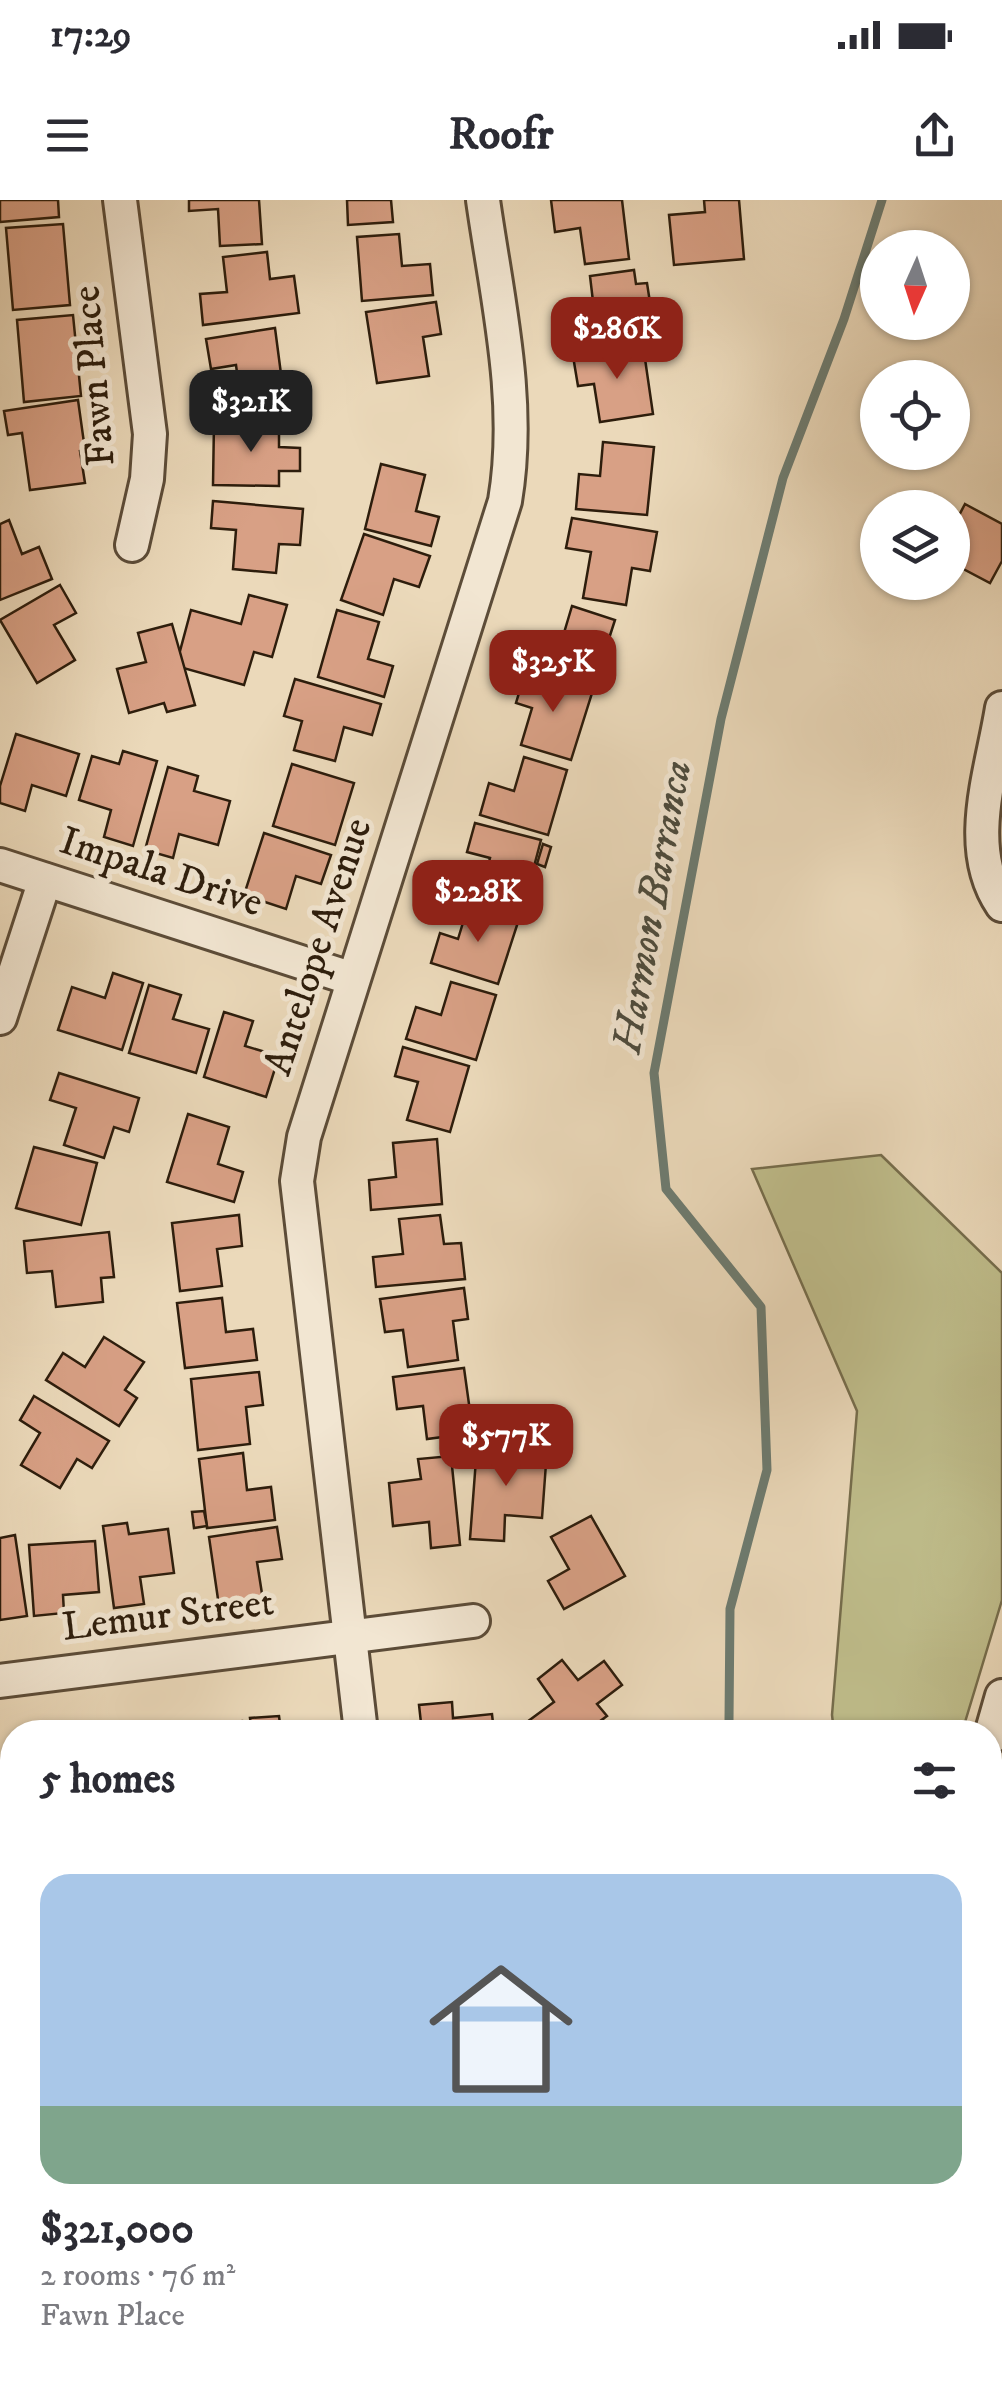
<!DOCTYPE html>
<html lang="en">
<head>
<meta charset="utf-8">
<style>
	body { margin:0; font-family:"IM FELL DW Pica",serif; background:#f7f7f7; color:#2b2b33; height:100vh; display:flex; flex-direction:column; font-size:38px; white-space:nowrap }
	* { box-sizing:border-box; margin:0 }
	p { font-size:32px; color:#7c7c81 }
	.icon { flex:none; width:55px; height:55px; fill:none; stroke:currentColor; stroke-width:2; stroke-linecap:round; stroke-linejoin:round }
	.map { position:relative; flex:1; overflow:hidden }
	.details { position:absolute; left:0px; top:1520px; width:1002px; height:672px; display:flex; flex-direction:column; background:#fff; border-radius:40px 40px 0 0; box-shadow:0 2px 8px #0004 }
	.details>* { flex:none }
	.needle { width:65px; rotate:183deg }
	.tools { position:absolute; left:860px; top:30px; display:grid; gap:20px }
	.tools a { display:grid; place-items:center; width:110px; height:110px; border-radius:50%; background:#fff; box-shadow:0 2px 8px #0004; font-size:50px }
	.price { position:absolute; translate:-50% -85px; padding:0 22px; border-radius:20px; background:#8f2418; color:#fff; font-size:32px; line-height:65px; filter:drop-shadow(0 2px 5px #0008) }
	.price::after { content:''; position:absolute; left:50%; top:60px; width:30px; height:22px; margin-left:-15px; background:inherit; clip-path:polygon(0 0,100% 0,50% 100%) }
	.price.selected { background:#222; color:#fff }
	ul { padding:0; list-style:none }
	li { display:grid; align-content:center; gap:20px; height:530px; padding:0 40px }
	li+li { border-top:2px solid #e1e1e2 }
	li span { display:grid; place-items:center; height:310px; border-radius:30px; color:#555 }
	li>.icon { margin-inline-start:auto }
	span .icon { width:180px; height:180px; fill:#fffc; stroke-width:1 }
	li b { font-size:42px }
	h2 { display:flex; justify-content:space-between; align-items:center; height:120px; padding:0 40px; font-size:42px }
	.status { display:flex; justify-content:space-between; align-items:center; height:70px; padding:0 50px; background:#fff; direction:ltr }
	.status svg { height:28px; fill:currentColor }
	header { display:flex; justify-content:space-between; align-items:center; height:130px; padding:0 40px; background:#fff; font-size:45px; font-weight:800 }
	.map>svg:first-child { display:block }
	.green { fill:#bfbd8b; stroke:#766d4c; stroke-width:2.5 }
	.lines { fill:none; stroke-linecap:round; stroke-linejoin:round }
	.stream { stroke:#6d7b70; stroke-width:9 }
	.building { fill:#d8a085; stroke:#2d1d0c; stroke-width:2.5 }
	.minor-casing { stroke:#5c4c38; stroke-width:38 }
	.minor { stroke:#f2e6d2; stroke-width:32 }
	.labels { text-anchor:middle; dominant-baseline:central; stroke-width:10; stroke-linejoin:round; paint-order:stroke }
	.street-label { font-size:40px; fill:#2d1d0c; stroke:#f2e6d2 }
	.water-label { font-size:42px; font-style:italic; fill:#4d4c3e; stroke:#f2e6d2 }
</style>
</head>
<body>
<div class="status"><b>17:29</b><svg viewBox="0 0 49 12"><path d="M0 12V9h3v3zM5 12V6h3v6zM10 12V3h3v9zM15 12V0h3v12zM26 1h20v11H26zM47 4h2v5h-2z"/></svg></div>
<header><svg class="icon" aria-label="menu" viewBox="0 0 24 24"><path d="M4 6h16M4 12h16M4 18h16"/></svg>Roofr<svg class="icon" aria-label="share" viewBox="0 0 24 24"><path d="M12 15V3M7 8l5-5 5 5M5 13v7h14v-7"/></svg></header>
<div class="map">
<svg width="1002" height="2192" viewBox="0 0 1002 2192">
	<rect width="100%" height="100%" fill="#ebd9ba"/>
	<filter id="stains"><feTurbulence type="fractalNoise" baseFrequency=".002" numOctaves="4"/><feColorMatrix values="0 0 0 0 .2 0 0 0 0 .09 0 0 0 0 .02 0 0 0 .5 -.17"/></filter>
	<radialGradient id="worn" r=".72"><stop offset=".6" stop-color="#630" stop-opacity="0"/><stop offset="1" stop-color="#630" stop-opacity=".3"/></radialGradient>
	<g class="green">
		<path d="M 881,955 L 1002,1073 L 1002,1400 L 962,1532 L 834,1532 L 832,1515 L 857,1211 L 752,969 Z"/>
		<path d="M 990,1817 L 1002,1829 L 1002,2192 L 860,2192 L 862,2180 L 990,2180 Z"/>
	</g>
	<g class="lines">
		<g class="stream">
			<path d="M 732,1532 L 729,1520 L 730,1409 L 767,1270 L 761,1107 L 666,989 L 654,873 L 721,519 L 783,278 L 844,119 L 882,0"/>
			<path d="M 765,2192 L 767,2180"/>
		</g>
	</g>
	<g class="building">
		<path d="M 0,0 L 58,0 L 59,17 L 0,22 Z"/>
		<path d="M 189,0 L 259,0 L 262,44 L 220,46 L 218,9 L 189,11 Z"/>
		<path d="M 347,0 L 391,0 L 393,22 L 348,25 Z"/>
		<path d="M 551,0 L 622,0 L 629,59 L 585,64 L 580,28 L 555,32 Z"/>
		<path d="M 704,0 L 739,0 L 744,59 L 674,65 L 669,15 L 705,12 Z"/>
		<path d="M 63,24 L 70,105 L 13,110 L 6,28 Z"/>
		<path d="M 399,34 L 402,66 L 430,64 L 433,95 L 362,101 L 357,37 Z"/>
		<path d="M 267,52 L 270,79 L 294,76 L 299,113 L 203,125 L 200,94 L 227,92 L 223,57 Z"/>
		<path d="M 634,70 L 636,84 L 647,83 L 651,109 L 640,111 L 643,134 L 573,144 L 569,114 L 594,110 L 590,76 Z"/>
		<path d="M 436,102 L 441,134 L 423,137 L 429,176 L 377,183 L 366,112 Z"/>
		<path d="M 73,115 L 81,196 L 24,202 L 17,120 Z"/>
		<path d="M 275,128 L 284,197 L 241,203 L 236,165 L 211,169 L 206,139 Z"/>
		<path d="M 643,145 L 653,214 L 600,222 L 594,184 L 578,186 L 573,156 Z"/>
		<path d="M 78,200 L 85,250 L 80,251 L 85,283 L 30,290 L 22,233 L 8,235 L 4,211 Z"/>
		<path d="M 214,222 L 279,223 L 279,247 L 300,248 L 300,271 L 279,271 L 279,286 L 213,285 Z"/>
		<path d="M 603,242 L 654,247 L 647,315 L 576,309 L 579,274 L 600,276 Z"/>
		<path d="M 381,264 L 425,275 L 416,311 L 439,317 L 431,346 L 365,329 Z"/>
		<path d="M 213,301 L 303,309 L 300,345 L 279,344 L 276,373 L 233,369 L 236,330 L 211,328 Z"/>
		<path d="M 965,304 L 1002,324 L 1002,361 L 990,383 L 952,363 L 952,319 L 956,321 Z"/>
		<path d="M 572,318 L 657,332 L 650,371 L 632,368 L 626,405 L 583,398 L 591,352 L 566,348 Z"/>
		<path d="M 9,320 L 22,354 L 39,347 L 52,379 L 0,400 L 0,324 Z"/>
		<path d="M 364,334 L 430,356 L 419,387 L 394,379 L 383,415 L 341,400 Z"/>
		<path d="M 60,385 L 76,413 L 54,425 L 75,460 L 37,483 L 0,420 Z"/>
		<path d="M 249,395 L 287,405 L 272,457 L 254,452 L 244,485 L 176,466 L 191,410 L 241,424 Z"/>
		<path d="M 572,406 L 615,420 L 594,485 L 527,465 L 536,435 L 561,443 Z"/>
		<path d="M 337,410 L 379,422 L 368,459 L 393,466 L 384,497 L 318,477 Z"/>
		<path d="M 172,424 L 195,505 L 167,512 L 164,503 L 129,513 L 117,469 L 146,462 L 138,433 Z"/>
		<path d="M 525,473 L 592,493 L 571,560 L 521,545 L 532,508 L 516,503 Z"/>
		<path d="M 295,479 L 381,504 L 372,535 L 344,527 L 335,561 L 294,550 L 302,521 L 284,516 Z"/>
		<path d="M 16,534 L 79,554 L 66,596 L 32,585 L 25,611 L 0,603 L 0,586 Z"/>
		<path d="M 123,551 L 157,561 L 133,646 L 104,637 L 111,610 L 79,600 L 92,556 L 119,564 Z"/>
		<path d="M 524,557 L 567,570 L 548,635 L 480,615 L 489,583 L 514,591 Z"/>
		<path d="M 292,564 L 354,583 L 335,645 L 273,626 Z"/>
		<path d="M 168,567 L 198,576 L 194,591 L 230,601 L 218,645 L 179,634 L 173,658 L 145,650 Z"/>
		<path d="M 475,623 L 541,640 L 523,708 L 480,697 L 490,658 L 467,652 Z"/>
		<path d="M 264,633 L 331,655 L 321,684 L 296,676 L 286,709 L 244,695 Z"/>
		<path d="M 543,644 L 551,647 L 545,667 L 537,664 Z"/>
		<path d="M 469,703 L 519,719 L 498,784 L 431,763 L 440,733 L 458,739 Z"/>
		<path d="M 113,773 L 143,783 L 122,850 L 58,830 L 72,787 L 105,798 Z"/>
		<path d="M 451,782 L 496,795 L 476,860 L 406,839 L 416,807 L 441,815 Z"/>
		<path d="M 149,785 L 181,795 L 173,819 L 209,829 L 196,873 L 129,853 Z"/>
		<path d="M 224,812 L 253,821 L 245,846 L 279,856 L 266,897 L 204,877 Z"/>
		<path d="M 403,847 L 469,866 L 450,932 L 407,920 L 418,882 L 395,876 Z"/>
		<path d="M 59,873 L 139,898 L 129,932 L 114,927 L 104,958 L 64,945 L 76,908 L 50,900 Z"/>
		<path d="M 188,914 L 229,927 L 218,964 L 243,972 L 234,1002 L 167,982 Z"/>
		<path d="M 437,939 L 442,1004 L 371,1010 L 369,980 L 396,977 L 393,943 Z"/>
		<path d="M 34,947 L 97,963 L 81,1025 L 16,1008 Z"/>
		<path d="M 239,1015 L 242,1046 L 217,1049 L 222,1086 L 180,1091 L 172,1023 Z"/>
		<path d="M 440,1015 L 444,1044 L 461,1043 L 465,1079 L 376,1087 L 373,1057 L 403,1054 L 399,1019 Z"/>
		<path d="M 109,1032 L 114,1077 L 101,1078 L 103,1102 L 56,1107 L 52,1071 L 27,1073 L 24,1041 Z"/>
		<path d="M 464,1088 L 468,1119 L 453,1121 L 458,1160 L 408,1167 L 403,1130 L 385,1132 L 380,1099 Z"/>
		<path d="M 222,1098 L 226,1132 L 253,1129 L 257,1160 L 185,1168 L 177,1103 Z"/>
		<path d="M 104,1137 L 144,1162 L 125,1190 L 137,1198 L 119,1226 L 46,1180 L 63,1153 L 85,1167 Z"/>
		<path d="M 464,1168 L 473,1233 L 427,1239 L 423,1206 L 397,1209 L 393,1177 Z"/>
		<path d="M 259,1172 L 263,1205 L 246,1207 L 250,1244 L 198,1250 L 191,1179 Z"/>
		<path d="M 34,1196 L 109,1241 L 92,1268 L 77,1259 L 60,1288 L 21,1265 L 40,1233 L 20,1220 Z"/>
		<path d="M 477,1246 L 547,1250 L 542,1318 L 505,1315 L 504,1341 L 470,1339 Z"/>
		<path d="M 243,1253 L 247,1290 L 271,1287 L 275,1320 L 207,1328 L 199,1259 Z"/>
		<path d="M 451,1256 L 460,1345 L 431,1348 L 429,1322 L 393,1326 L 389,1283 L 421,1279 L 418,1259 Z"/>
		<path d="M 204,1311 L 207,1326 L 194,1328 L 192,1312 Z"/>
		<path d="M 591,1316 L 625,1376 L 564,1409 L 548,1381 L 569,1369 L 551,1337 Z"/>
		<path d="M 127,1323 L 129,1334 L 168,1329 L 174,1373 L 140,1377 L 144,1404 L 114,1408 L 103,1326 Z"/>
		<path d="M 277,1327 L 282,1359 L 257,1362 L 263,1400 L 219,1406 L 209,1337 Z"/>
		<path d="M 15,1335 L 27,1416 L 0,1420 L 0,1338 Z"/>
		<path d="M 95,1341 L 99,1392 L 63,1395 L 64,1413 L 34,1416 L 29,1345 Z"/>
		<path d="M 562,1460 L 578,1480 L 604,1461 L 622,1485 L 597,1504 L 607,1516 L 585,1532 L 536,1532 L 527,1522 L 554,1502 L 538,1479 Z"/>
		<path d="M 452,1502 L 453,1518 L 492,1514 L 494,1532 L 422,1532 L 419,1505 Z"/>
		<path d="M 279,1516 L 281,1532 L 252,1532 L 250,1518 Z"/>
		<path d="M 603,1520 L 609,1529 L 587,1532 L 586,1531 Z"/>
		<path d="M 242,1521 L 243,1532 L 211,1532 L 210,1524 Z"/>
		<path d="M 10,1587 L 11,1625 L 0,1625 L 0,1588 Z"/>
		<path d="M 0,1690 L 6,1690 L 12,1751 L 12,1766 L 0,1767 Z"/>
		<path d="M 0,1895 L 5,1895 L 12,1958 L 12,1984 L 0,1985 Z"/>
		<path d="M 12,2032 L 12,2113 L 0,2115 L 0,2034 Z"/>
		<path d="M 470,2180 L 547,2180 L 547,2187 L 522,2192 L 471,2192 Z"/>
	</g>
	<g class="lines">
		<g class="minor-casing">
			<g id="minor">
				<path d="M 120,0 L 150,234 L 147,279 L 132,345"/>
				<path d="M 1002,508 C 992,571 963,648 1002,705"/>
				<path d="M 0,665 L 353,779"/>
				<path d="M 0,818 L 45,680"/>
				<path d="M 0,1481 L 473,1421"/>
				<path d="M 361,1532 L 297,981 L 304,937 L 505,301 C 522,201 497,99 483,0"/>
				<path d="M 990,1538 L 1002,1496"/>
				<path d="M 990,1719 L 1002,1760"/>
				<path d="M 0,1829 L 12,1827"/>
				<path d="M 0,2171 L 12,2169"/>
				<path d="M 606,2180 L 607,2192"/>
			</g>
		</g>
		<use href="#minor" class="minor"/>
	</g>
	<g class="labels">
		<g class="street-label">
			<text transform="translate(95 176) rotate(-95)">Fawn Place</text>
			<text transform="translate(161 673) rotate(18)">Impala Drive</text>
			<text transform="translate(319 747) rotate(-72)">Antelope Avenue</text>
			<text transform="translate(168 1416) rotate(-7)">Lemur Street</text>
		</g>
		<g class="water-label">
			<text transform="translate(653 707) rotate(-80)">Harmon Barranca</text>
		</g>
	</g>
	<rect width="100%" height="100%" filter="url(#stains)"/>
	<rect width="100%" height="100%" fill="url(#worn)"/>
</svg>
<div class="tools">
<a><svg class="needle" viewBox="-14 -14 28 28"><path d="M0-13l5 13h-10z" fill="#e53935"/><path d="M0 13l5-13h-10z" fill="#7c7c81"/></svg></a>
<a><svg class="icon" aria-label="locate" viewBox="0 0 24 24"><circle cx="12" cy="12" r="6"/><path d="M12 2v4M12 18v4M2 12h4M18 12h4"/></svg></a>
<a><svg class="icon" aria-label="layers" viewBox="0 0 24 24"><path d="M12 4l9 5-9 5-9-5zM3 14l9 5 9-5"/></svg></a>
</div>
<b class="price" style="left:617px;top:182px">$286K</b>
<b class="price selected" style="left:251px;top:255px">$321K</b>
<b class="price" style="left:553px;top:515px">$325K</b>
<b class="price" style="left:478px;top:745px">$228K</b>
<b class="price" style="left:506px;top:1289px">$577K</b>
<section class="details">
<h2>5 homes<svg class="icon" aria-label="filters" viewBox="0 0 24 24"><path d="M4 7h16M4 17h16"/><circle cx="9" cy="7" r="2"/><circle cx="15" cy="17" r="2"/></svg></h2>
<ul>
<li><span style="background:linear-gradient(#a9c7e8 75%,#7fa58c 0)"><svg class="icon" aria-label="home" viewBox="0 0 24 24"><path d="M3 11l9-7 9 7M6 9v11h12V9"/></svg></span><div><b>$321,000</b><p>2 rooms · 76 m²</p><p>Fawn Place</p></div></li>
</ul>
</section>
</div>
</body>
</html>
